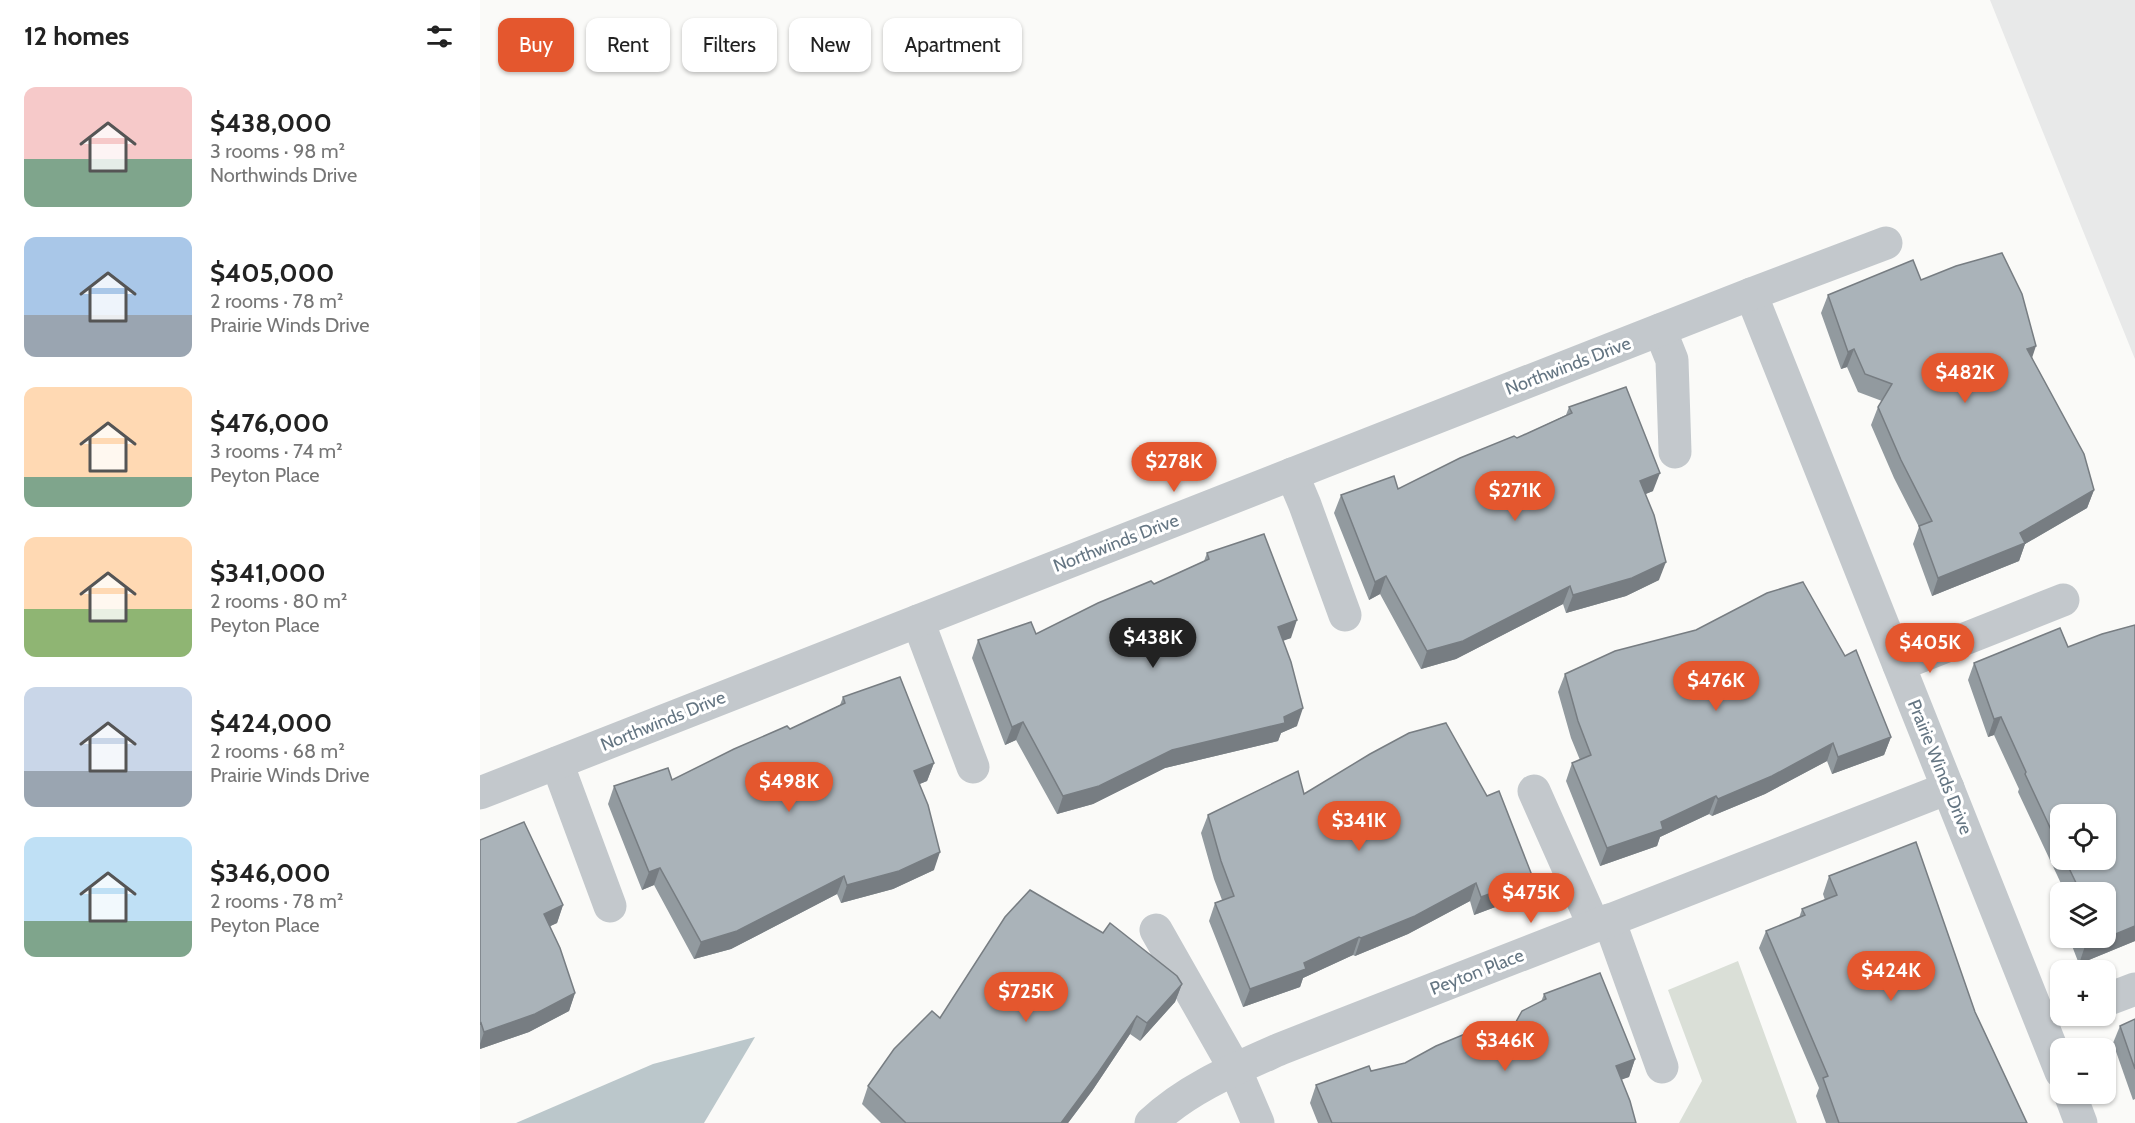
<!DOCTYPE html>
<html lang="en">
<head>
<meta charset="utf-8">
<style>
	body { margin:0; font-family:Cabin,sans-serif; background:#f6f6f6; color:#222; height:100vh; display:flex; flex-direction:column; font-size:22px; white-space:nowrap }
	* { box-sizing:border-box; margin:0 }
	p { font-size:20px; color:#767676 }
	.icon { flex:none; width:33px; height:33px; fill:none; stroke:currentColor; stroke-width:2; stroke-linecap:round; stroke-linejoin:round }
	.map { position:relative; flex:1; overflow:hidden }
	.drawer { display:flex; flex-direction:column; background:#fff; width:480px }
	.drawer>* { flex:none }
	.hud { position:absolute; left:18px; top:18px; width:570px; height:54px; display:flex; gap:12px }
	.buttons { position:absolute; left:1570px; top:804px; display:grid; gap:12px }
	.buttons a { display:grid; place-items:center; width:66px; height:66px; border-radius:12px; background:#fff; box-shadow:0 2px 4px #0004; font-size:30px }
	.price { position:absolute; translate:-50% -51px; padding:0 14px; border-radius:21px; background:#e4572e; color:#fff; font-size:20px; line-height:39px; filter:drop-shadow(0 2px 3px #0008) }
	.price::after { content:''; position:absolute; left:50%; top:36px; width:18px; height:14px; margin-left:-9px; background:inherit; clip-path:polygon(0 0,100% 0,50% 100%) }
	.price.current { background:#222; color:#fff }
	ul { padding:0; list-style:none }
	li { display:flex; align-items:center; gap:18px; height:150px; padding:0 24px }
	li span { display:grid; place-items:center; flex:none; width:168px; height:120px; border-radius:12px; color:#555 }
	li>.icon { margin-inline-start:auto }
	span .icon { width:72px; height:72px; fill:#fffc; stroke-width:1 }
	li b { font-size:26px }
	h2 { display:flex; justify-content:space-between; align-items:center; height:72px; padding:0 24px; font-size:26px }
	.chip { padding:0 21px; border-radius:12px; background:#fff; box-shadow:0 2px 4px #0004; font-size:21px; line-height:54px }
	.chip.current { background:#e4572e; color:#fff }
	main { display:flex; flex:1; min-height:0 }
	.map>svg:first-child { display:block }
	.built { fill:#e8e9e9 }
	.green { fill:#dadfd7 }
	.water { fill:#bbc7cb }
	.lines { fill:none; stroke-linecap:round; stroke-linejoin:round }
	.minor { stroke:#c3c8cc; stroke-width:33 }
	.wall { fill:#929a9f; fill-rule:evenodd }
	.shaded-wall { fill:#777d82 }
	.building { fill:#aab3b9; stroke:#777d82; stroke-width:1.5 }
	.labels { text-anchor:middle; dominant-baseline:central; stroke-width:6; stroke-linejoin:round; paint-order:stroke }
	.street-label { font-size:18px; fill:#657683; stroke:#fff }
</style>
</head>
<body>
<main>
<section class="drawer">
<h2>12 homes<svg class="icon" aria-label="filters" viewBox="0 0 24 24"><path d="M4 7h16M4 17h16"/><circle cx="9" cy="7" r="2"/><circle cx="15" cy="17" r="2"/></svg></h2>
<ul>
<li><span style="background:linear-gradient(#f6c9c9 60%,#7fa58c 0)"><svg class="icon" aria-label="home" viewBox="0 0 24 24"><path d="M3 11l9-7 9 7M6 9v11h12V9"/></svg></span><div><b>$438,000</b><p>3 rooms · 98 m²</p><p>Northwinds Drive</p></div></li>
<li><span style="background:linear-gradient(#a9c7e8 65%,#9aa5b1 0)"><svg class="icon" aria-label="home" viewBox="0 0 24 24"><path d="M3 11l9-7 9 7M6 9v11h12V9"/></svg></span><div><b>$405,000</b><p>2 rooms · 78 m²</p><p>Prairie Winds Drive</p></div></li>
<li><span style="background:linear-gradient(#ffd9b3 75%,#7fa58c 0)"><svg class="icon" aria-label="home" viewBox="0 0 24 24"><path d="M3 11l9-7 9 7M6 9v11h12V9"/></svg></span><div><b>$476,000</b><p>3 rooms · 74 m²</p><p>Peyton Place</p></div></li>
<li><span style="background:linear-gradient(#ffd9b3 60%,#8fb573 0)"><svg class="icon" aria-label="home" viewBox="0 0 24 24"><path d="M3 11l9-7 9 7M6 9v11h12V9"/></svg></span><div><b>$341,000</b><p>2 rooms · 80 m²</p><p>Peyton Place</p></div></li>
<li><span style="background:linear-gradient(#c9d6e8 70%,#9aa5b1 0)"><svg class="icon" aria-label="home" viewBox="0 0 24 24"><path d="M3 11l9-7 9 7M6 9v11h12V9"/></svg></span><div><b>$424,000</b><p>2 rooms · 68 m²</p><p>Prairie Winds Drive</p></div></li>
<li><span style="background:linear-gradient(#bfe0f5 70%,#7fa58c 0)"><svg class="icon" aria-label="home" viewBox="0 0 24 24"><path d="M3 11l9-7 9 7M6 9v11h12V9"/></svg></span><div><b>$346,000</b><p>2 rooms · 78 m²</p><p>Peyton Place</p></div></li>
</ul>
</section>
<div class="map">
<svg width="1655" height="1123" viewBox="0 0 1655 1123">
	<rect width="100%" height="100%" fill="#fafaf8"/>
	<path class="built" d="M 1510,0 L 1655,0 L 1655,359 L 1556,115 Z"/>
	<path class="green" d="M 1258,961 L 1317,1123 L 1199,1123 L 1222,1081 L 1188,990 Z"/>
	<path class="water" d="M 275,1037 L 224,1123 L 36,1123 L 173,1064 Z"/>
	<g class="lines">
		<g class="minor">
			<path d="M 1271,294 L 1581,1072"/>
			<path d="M 1180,330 L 1192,360 L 1195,452"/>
			<path d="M 812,474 L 825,505 L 865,615"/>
			<path d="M 438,621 L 493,767"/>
			<path d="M 1419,665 L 1583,600"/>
			<path d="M 77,763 L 130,906"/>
			<path d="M 1054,791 L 1114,926"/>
			<path d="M 0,793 L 1271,294 L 1406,243"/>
			<path d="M 1129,920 L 1182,1067"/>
			<path d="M 676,930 L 755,1069 L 778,1123"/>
			<path d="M 1626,1000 L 1655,989"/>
			<path d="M 1590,1094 L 1601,1123"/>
			<path d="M 671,1123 C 708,1088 755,1069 800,1049 L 1468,788"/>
		</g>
	</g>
	<g class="wall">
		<path d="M 1441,280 L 1552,358 L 1614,490 L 1607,508 L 1545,544 L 1539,561 L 1452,596 L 1433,544 L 1439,527 L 1414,478 L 1391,425 L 1398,407 L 1402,401 L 1378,392 L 1367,367 L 1361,369 L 1341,313 L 1348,295 Z"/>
		<path d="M 1089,407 L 1173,491 L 1165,494 L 1179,580 L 1146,596 L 1086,613 L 1083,604 L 976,659 L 941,669 L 900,594 L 889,600 L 854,513 L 861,495 L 918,489 L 1037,438 L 1086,415 Z"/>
		<path d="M 727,553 L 811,638 L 803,640 L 817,726 L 801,733 L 798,741 L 685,768 L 613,804 L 577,814 L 536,740 L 525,745 L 492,658 L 498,640 L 556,634 L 674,584 L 724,561 Z"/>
		<path d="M 1655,625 L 1655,941 L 1599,964 L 1589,938 L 1626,938 L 1626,892 L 1585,892 L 1538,792 L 1539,789 L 1514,735 L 1508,737 L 1488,680 L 1494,663 L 1580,628 L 1588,647 L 1622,634 ZM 1581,814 L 1626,814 L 1626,860 L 1581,860 Z"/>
		<path d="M 1085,674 L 1411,737 L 1404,755 L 1352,774 L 1347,761 L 1285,794 L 1232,816 L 1229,814 L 1180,837 L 1177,846 L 1120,866 L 1086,781 L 1092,763 L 1100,760 L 1091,738 L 1078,692 Z"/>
		<path d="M 363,697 L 454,763 L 447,781 L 439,784 L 454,870 L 413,889 L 361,903 L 357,894 L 251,949 L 214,959 L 174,885 L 162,890 L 128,804 L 134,786 L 192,780 L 310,729 L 360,705 Z"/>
		<path d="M 824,794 L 1047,895 L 994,915 L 990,901 L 928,934 L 875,956 L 873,955 L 823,978 L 820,987 L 763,1007 L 729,921 L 735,903 L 742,900 L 734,879 L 721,833 L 728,815 Z"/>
		<path d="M 0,840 L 83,905 L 77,923 L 70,926 L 95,993 L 89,1011 L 49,1032 L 0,1049 Z"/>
		<path d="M 1349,876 L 1495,1012 L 1547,1123 L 1346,1123 L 1336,1096 L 1339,1088 L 1279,948 L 1286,931 L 1319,918 L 1322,909 L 1345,900 L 1343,894 Z"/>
		<path d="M 702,984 L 695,1002 L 660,1041 L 650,1034 L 612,1091 L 588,1123 L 401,1123 L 382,1104 L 388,1086 L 460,1018 Z"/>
		<path d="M 1064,994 L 1155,1059 L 1149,1077 L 1141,1079 L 1156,1123 L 838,1123 L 830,1103 L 836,1085 L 1027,1038 L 1061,1002 Z"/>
		<path d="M 1655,1019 L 1655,1099 L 1653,1100 L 1633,1043 L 1640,1026 Z"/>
	</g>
	<g class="shaded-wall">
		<path d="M 1556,346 L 1550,364 L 1547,349 Z"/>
		<path d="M 1374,349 L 1367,367 L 1361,369 L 1368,352 Z"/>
		<path d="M 1180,473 L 1173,491 L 1154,499 L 1160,481 Z"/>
		<path d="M 1614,490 L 1607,508 L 1545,544 L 1539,561 L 1452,596 L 1458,578 Z"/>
		<path d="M 1186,562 L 1179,580 L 1146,596 L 1086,613 L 1093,595 Z"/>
		<path d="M 906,576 L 900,594 L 889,600 L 895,582 Z"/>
		<path d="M 1090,586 L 1083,604 L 976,659 L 941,669 L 947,651 Z"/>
		<path d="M 817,620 L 811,638 L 792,645 L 798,627 Z"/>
		<path d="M 823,708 L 817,726 L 801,733 L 798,741 L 685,768 L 613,804 L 577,814 L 583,796 L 692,750 L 804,717 Z"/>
		<path d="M 1521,717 L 1514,735 L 1508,737 L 1514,719 Z"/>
		<path d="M 543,722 L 536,740 L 525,745 L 532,727 Z"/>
		<path d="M 1411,737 L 1404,755 L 1352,774 L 1358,757 Z"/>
		<path d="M 1353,743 L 1347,761 L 1285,794 L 1232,816 L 1238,799 Z"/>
		<path d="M 454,763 L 447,781 L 428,789 L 434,771 Z"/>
		<path d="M 1236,796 L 1229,814 L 1180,837 L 1177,846 L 1120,866 L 1127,848 Z"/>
		<path d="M 460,852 L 454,870 L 413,889 L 361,903 L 367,885 Z"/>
		<path d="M 180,868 L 174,885 L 162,890 L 169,872 Z"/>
		<path d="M 364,876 L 357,894 L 251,949 L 214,959 L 221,942 Z"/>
		<path d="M 1053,878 L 1047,895 L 994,915 L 1001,897 Z"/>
		<path d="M 996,883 L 990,901 L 928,934 L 875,956 L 881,938 Z"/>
		<path d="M 83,905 L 77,923 L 58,932 L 64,914 Z"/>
		<path d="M 1655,926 L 1655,941 L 1599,964 L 1605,946 Z"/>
		<path d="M 879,937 L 873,955 L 823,978 L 820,987 L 763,1007 L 770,989 Z"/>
		<path d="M 702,984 L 695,1002 L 660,1041 L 667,1023 Z"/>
		<path d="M 95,993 L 89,1011 L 49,1032 L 0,1049 L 0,1044 L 4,1032 Z"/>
		<path d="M 657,1016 L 650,1034 L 612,1091 L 588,1123 L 581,1123 Z"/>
		<path d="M 1155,1059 L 1149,1077 L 1130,1084 L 1136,1066 Z"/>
	</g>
	<g class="building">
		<path d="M 1522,253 L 1542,294 L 1556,346 L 1547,349 L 1604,454 L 1614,490 L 1540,533 L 1545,543 L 1458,578 L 1439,526 L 1452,521 L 1421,460 L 1398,407 L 1412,384 L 1385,374 L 1374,349 L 1368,352 L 1348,295 L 1433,260 L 1441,280 L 1476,266 Z"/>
		<path d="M 1146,387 L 1180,473 L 1160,481 L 1174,515 L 1186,562 L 1152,578 L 1093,595 L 1090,586 L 983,641 L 947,651 L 906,576 L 895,582 L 861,495 L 914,476 L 918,489 L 980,458 L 1034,436 L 1037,438 L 1092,413 L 1089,407 Z"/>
		<path d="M 784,534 L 817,620 L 798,627 L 811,662 L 823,708 L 804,717 L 805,723 L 692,750 L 619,786 L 583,796 L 543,722 L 532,727 L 498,640 L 551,622 L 556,634 L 618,603 L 671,581 L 674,584 L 729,559 L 727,553 Z"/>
		<path d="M 1323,582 L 1365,656 L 1376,650 L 1411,737 L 1358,757 L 1353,743 L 1292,776 L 1238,799 L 1236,796 L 1181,822 L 1183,829 L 1127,848 L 1092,763 L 1111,755 L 1098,721 L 1085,674 L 1135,651 L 1216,630 L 1287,593 Z"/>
		<path d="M 1655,625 L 1655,926 L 1626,938 L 1626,892 L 1588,892 L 1599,889 L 1585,860 L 1626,860 L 1626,814 L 1581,814 L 1581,851 L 1545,774 L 1546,772 L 1521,717 L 1514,719 L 1494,663 L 1580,628 L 1588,647 L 1622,634 Z"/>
		<path d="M 420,677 L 454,763 L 434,771 L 448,805 L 460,852 L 419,871 L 367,885 L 364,876 L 257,931 L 221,942 L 180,868 L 169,872 L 134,786 L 188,768 L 192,780 L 254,749 L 307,726 L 310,729 L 365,703 L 363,697 Z"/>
		<path d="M 966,723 L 1007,796 L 1019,791 L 1053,878 L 1001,897 L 996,883 L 935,916 L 881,938 L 879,937 L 824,963 L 826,969 L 770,989 L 735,903 L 754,896 L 741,861 L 728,815 L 818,771 L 824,794 L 890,754 L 929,733 Z"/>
		<path d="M 44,822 L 83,905 L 64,914 L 80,948 L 95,993 L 55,1014 L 4,1032 L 1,1023 L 0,1024 L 0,840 Z"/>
		<path d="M 1436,842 L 1495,1012 L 1547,1123 L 1359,1123 L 1343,1078 L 1348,1076 L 1286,931 L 1325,915 L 1322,909 L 1357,895 L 1349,876 Z"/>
		<path d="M 550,890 L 623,933 L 630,923 L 697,976 L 702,984 L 667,1023 L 657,1016 L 618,1073 L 581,1123 L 426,1123 L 388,1086 L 414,1049 L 452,1011 L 460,1018 L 525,917 Z"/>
		<path d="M 1602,938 L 1626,938 L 1605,946 Z"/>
		<path d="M 1120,973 L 1155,1059 L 1136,1066 L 1150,1101 L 1156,1123 L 852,1123 L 836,1085 L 889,1066 L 891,1071 L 925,1063 L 956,1046 L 1009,1024 L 1027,1038 L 1042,1011 L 1066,999 L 1064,994 Z"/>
		<path d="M 1655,1019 L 1655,1069 L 1640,1026 Z"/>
	</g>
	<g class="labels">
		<g class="street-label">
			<text transform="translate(1088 366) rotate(-21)">Northwinds Drive</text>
			<text transform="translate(636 543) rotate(-21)">Northwinds Drive</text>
			<text transform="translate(183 721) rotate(-22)">Northwinds Drive</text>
			<text transform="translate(1460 767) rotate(68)">Prairie Winds Drive</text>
			<text transform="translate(997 972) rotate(-21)">Peyton Place</text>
		</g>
	</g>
</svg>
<div class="buttons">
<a><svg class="icon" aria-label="locate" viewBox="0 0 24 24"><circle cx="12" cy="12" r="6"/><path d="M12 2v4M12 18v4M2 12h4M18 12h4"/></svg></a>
<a><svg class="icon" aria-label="layers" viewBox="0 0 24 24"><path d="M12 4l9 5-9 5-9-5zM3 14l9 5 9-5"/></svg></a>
<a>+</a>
<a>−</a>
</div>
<b class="price" style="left:1485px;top:404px">$482K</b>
<b class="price" style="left:694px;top:493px">$278K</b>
<b class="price" style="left:1035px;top:522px">$271K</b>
<b class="price current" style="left:673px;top:669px">$438K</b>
<b class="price" style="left:1450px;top:674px">$405K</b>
<b class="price" style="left:1236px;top:712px">$476K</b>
<b class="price" style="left:309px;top:813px">$498K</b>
<b class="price" style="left:879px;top:852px">$341K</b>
<b class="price" style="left:1051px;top:924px">$475K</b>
<b class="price" style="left:1411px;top:1002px">$424K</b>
<b class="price" style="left:546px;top:1023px">$725K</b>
<b class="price" style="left:1025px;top:1072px">$346K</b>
<div class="hud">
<a class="chip current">Buy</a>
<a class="chip">Rent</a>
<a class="chip">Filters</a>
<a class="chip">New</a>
<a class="chip">Apartment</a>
</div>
</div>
</main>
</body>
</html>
